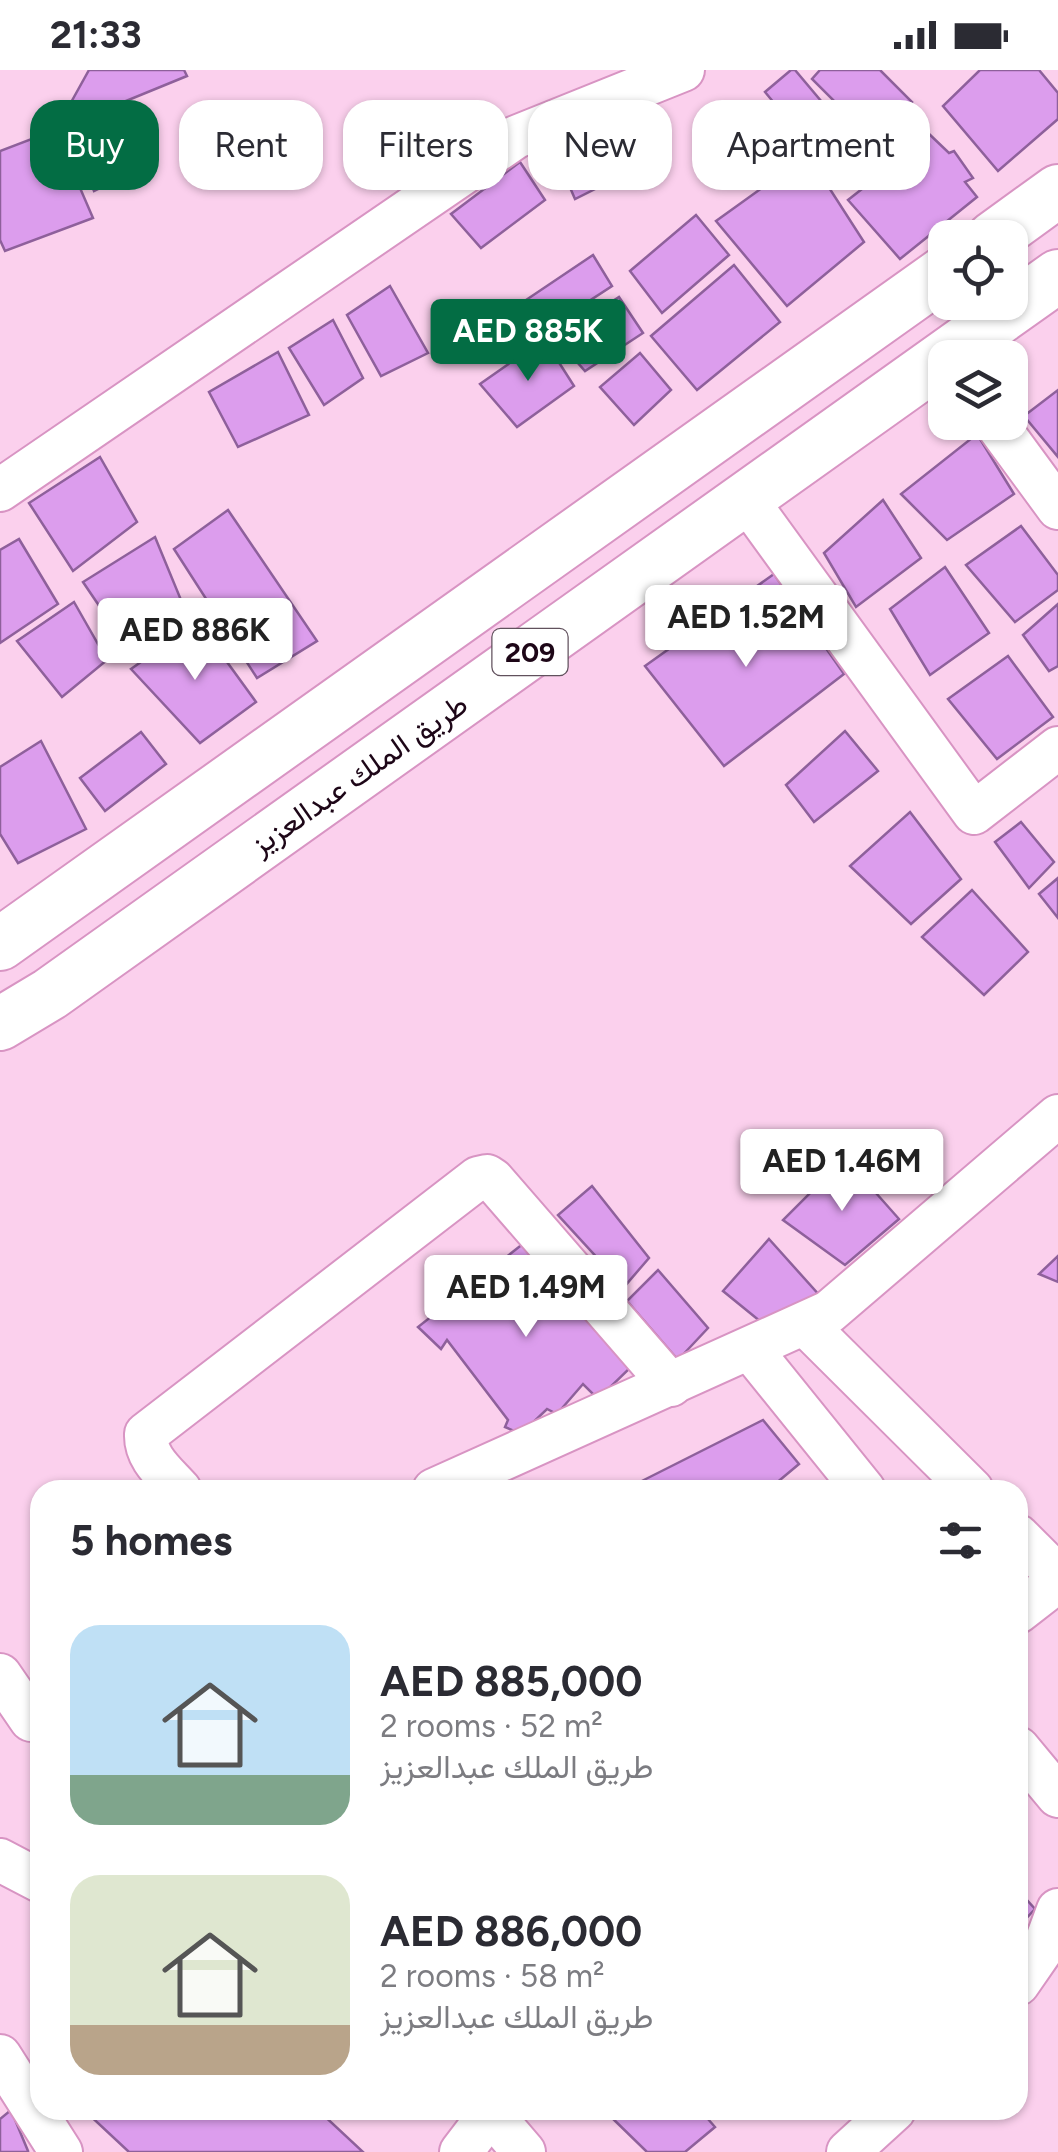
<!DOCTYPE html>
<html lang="en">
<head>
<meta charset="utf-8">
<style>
	body { margin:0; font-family:Figtree,Vazirmatn,sans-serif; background:#f2f2f3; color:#2b2b33; height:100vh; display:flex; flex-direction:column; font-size:38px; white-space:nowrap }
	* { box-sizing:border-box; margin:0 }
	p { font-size:32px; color:#7c7c81 }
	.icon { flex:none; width:55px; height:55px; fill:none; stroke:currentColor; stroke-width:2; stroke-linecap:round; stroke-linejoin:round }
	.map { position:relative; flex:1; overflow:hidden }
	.details { position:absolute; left:30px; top:1410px; width:998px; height:640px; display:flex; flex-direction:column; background:#fff; border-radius:30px; box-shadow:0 2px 8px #0004 }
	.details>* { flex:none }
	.top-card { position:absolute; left:30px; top:30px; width:1000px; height:90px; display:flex; gap:20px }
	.tools { position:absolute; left:928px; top:150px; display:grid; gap:20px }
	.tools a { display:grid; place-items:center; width:100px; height:100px; border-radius:20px; background:#fff; box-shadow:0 2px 8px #0004; font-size:50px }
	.price { position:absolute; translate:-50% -85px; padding:0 22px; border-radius:10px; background:#fff; color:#222; font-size:32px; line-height:65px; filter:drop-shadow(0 2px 5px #0008) }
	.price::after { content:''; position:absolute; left:50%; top:60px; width:30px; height:22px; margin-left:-15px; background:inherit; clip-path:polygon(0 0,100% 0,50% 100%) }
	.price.active { background:#036d44; color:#fff }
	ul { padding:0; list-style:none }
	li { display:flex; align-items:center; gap:30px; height:250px; padding:0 40px }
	li span { display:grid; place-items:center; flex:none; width:280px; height:200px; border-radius:30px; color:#555 }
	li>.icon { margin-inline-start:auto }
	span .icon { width:120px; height:120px; fill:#fffc; stroke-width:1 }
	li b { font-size:42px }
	h2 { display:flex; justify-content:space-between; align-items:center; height:120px; padding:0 40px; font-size:42px }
	.chip { padding:0 35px; border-radius:30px; background:#fff; box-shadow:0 2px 8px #0004; font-size:35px; line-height:90px }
	.chip.active { background:#036d44; color:#fff }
	.status { display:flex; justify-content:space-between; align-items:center; height:70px; padding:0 50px; background:#fff; direction:ltr }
	.status svg { height:28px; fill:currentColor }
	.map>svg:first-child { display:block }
	.building { fill:#dc9ded; stroke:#8e609b; stroke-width:2.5 }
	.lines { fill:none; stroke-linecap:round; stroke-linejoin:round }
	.minor-casing { stroke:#d894c3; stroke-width:46 }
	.major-casing { stroke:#d894c3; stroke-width:56 }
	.minor { stroke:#fff; stroke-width:42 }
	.major { stroke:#fff; stroke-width:52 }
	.labels { text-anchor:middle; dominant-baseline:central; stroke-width:8; stroke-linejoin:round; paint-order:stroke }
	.shield { fill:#fff; stroke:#61515d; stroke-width:2.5 }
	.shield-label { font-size:28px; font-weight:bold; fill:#1d0617 }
	.street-label { font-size:30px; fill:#1d0617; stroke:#fff }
</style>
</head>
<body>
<div class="status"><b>21:33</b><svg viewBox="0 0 49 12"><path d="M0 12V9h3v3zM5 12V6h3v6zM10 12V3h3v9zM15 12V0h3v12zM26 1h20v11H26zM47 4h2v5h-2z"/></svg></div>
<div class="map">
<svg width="1058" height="2082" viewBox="0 0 1058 2082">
	<rect width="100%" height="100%" fill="#fbd0ed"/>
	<g class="building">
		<path d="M 89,0 L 184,0 L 187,6 L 121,33 L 105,65 L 125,106 L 94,121 L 64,45 Z"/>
		<path d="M 791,0 L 795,0 L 853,69 L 827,97 L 765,22 Z"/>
		<path d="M 820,0 L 880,0 L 912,32 L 876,73 L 812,9 Z"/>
		<path d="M 980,0 L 1039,0 L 1058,23 L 1058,49 L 998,101 L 943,36 Z"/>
		<path d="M 615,56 L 637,98 L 575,129 L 555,83 Z"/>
		<path d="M 55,60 L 93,148 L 5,181 L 0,170 L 0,81 Z"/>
		<path d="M 927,62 L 949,83 L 954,81 L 973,108 L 965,112 L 977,127 L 900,189 L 848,130 L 881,104 L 889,110 L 902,99 L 896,87 Z"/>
		<path d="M 808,85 L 864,172 L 787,236 L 716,151 Z"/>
		<path d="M 520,92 L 545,130 L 481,178 L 451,144 Z"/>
		<path d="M 696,145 L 729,185 L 662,243 L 630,201 Z"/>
		<path d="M 593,185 L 612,216 L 546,259 L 526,230 Z"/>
		<path d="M 734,195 L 780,252 L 697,320 L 651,266 Z"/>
		<path d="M 390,216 L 428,283 L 381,306 L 347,245 Z"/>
		<path d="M 619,227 L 643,263 L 585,301 L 556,268 Z"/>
		<path d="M 333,250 L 363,308 L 324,335 L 289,278 Z"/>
		<path d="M 544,269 L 574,316 L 517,357 L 480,314 Z"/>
		<path d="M 278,282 L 309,345 L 238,377 L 209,322 Z"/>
		<path d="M 640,283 L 671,320 L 634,355 L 600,317 Z"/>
		<path d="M 1058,320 L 1058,387 L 1024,346 Z"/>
		<path d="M 977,364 L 1014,424 L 947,470 L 901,424 Z"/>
		<path d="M 100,387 L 137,452 L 73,501 L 29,433 Z"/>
		<path d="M 883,430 L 921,488 L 856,537 L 824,483 Z"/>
		<path d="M 228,440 L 317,571 L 257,608 L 174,479 Z"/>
		<path d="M 1021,456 L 1058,505 L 1058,520 L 1015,552 L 966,495 Z"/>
		<path d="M 155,467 L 181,530 L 125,574 L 83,512 Z"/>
		<path d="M 19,469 L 58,534 L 0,573 L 0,480 Z"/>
		<path d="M 945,497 L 989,563 L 930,605 L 890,539 Z"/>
		<path d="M 774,504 L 844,604 L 724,696 L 645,596 Z"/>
		<path d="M 74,532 L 107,590 L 62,627 L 17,571 Z"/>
		<path d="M 1058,534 L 1058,596 L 1049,601 L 1023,565 Z"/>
		<path d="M 198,552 L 256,632 L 200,673 L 131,599 Z"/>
		<path d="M 1008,586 L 1053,647 L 997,689 L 948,629 Z"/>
		<path d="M 845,661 L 878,701 L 814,752 L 786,715 Z"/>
		<path d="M 141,662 L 166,694 L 105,741 L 80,708 Z"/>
		<path d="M 41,671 L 86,759 L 18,793 L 0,764 L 0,697 Z"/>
		<path d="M 910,742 L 961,809 L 911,854 L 850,796 Z"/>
		<path d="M 1021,752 L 1054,792 L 1029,818 L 995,772 Z"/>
		<path d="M 1058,808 L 1058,848 L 1039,824 Z"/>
		<path d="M 972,820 L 1028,882 L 984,925 L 922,867 Z"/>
		<path d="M 845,1088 L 899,1149 L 845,1195 L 783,1150 Z"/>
		<path d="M 592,1116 L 649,1188 L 624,1217 L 558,1145 Z"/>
		<path d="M 769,1169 L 821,1227 L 772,1261 L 723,1221 Z"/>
		<path d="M 524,1173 L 631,1297 L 598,1329 L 583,1314 L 557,1344 L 547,1339 L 521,1364 L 505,1357 L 508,1350 L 447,1270 L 441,1279 L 418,1257 Z"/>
		<path d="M 1058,1186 L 1058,1212 L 1039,1204 Z"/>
		<path d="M 658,1200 L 708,1258 L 678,1290 L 627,1231 Z"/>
		<path d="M 763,1350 L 799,1394 L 768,1420 L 624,1420 Z"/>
		<path d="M 1018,1820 L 1035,1839 L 1018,1857 Z"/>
		<path d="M 11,2040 L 28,2081 L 26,2082 L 0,2082 L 0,2049 Z"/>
		<path d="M 84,2040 L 318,2040 L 363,2082 L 129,2082 Z"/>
		<path d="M 613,2040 L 700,2040 L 715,2057 L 685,2082 L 647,2082 L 608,2044 Z"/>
	</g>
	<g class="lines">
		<g class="minor-casing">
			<g id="minor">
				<path d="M 995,352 L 1058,438"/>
				<path d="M 0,420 L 516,67 L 683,0"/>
				<path d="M 746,429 L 974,743 L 1058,678"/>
				<path d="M 805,1254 L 972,1420"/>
				<path d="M 751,1280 L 864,1420"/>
				<path d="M 180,1420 C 165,1403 145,1388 146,1364 L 478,1108 L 487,1106 L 493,1110 L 671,1315"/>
				<path d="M 434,1420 L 829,1242 L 1058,1046"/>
				<path d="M 1018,1466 L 1058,1506"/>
				<path d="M 1018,1542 L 1058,1511"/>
				<path d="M 0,1605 L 31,1650"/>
				<path d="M 1018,1678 L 1058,1726"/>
				<path d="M 0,1790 L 40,1811"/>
				<path d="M 1018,1914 L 1045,1875 L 1058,1840"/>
				<path d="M 0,1986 L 61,2082"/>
				<path d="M 488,2040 L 524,2082"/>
				<path d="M 461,2082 L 493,2040"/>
				<path d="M 848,2082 L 894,2040"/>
			</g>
		</g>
		<g class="major-casing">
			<g id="major">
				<path d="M 993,168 L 1058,121"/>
				<path d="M 0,874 L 945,202"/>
				<path d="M 0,954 L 50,924 L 1058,206"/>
			</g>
		</g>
		<use href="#minor" class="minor"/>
		<use href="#major" class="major"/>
	</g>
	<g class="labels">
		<rect class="shield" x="492.5" y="559" width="75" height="46" rx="8"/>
		<g class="shield-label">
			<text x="530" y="582">209</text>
		</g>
		<g class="street-label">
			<text transform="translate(359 704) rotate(-35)">طريق الملك عبدالعزيز</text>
		</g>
	</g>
</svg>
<div class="tools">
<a><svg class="icon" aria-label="locate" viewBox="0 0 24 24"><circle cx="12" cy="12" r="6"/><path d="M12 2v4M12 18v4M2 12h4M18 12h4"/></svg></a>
<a><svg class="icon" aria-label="layers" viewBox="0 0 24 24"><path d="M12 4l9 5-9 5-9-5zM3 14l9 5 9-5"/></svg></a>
</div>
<b class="price active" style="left:528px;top:314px">AED 885K</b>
<b class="price" style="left:746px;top:600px">AED 1.52M</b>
<b class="price" style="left:195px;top:613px">AED 886K</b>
<b class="price" style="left:842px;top:1144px">AED 1.46M</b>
<b class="price" style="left:526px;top:1270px">AED 1.49M</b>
<div class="top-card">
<a class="chip active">Buy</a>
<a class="chip">Rent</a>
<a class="chip">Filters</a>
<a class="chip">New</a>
<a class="chip">Apartment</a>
</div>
<section class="details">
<h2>5 homes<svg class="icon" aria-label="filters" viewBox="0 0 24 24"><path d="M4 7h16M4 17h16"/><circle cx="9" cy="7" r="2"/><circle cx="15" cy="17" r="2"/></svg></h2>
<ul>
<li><span style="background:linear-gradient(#bfe0f5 75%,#7fa58c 0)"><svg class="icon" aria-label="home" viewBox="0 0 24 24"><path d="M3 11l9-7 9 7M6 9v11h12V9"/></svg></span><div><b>AED 885,000</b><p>2 rooms · 52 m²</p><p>طريق الملك عبدالعزيز</p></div></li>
<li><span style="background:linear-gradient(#dfe7d0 75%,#b9a48a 0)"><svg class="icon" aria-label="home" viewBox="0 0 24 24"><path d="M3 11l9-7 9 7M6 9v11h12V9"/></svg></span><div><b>AED 886,000</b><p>2 rooms · 58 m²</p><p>طريق الملك عبدالعزيز</p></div></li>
</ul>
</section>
</div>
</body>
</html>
